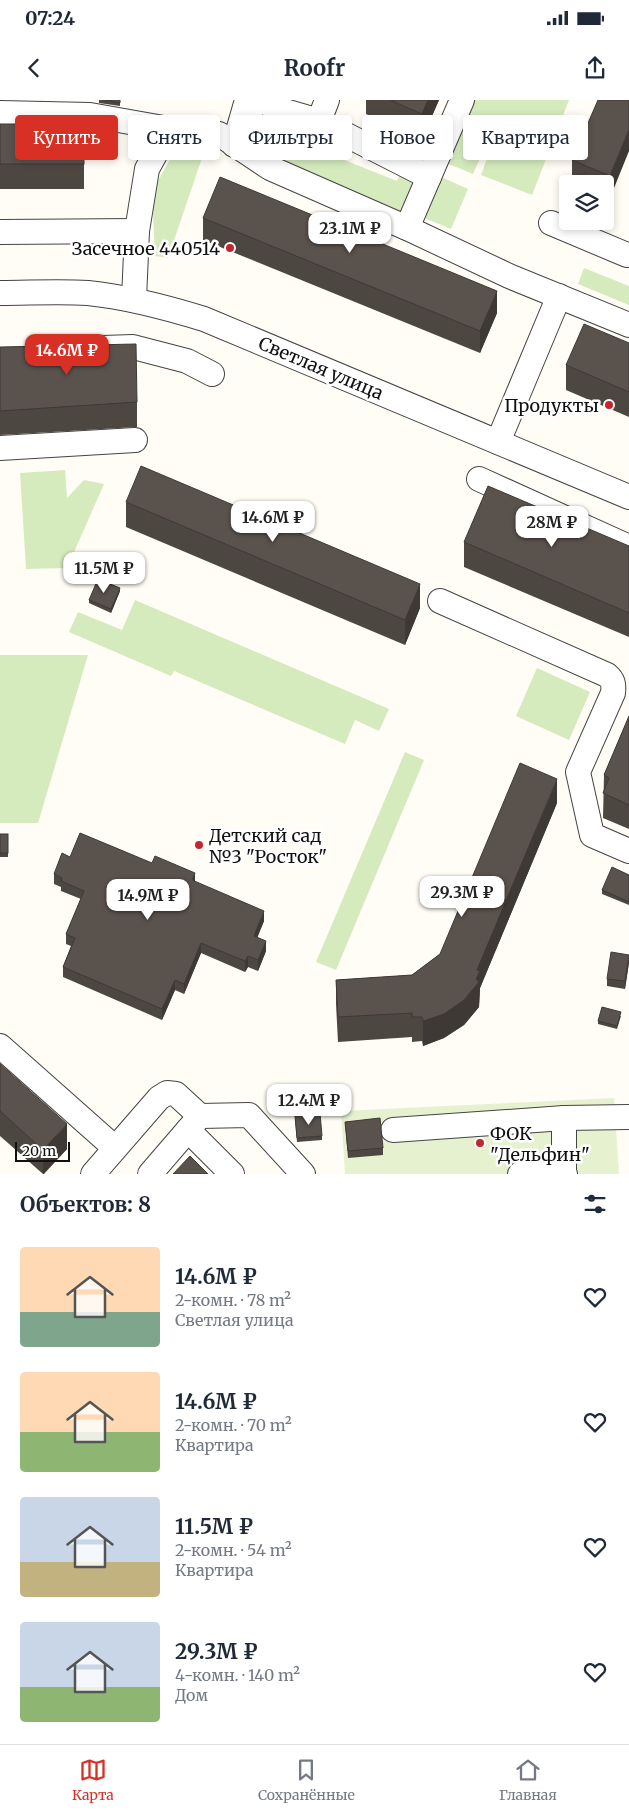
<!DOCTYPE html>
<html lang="ru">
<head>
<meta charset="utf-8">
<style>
	body { margin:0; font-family:Merriweather,serif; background:#f2f2f3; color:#1f2937; height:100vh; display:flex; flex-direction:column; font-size:19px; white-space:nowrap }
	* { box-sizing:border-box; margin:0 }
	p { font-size:16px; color:#747a83 }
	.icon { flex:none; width:28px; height:28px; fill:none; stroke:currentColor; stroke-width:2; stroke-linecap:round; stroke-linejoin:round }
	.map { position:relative; height:1074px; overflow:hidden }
	.panel { display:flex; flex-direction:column; background:#fff; flex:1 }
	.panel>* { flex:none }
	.top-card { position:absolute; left:15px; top:15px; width:600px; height:45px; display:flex; gap:10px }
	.buttons { position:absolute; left:559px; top:75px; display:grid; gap:10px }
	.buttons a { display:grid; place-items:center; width:55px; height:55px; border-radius:5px; background:#fff; box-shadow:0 2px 8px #0003; font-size:25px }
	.scale { position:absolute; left:15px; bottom:12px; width:55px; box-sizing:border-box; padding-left:5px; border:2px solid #111; border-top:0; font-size:14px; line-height:18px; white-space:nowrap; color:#111; -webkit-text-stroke:4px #fff; paint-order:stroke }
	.price { position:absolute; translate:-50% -42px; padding:0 11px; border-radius:10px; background:#fff; color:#222; font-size:16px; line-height:32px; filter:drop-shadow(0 1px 2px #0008) }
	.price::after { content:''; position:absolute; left:50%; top:30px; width:15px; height:11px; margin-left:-8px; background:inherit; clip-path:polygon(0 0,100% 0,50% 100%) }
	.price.selected { background:#d93025; color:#fff }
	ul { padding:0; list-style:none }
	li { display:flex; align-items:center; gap:15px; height:125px; padding:0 20px }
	li span { display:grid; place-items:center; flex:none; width:140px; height:100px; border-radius:5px; color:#555 }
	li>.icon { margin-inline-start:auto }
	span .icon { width:60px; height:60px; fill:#fffc; stroke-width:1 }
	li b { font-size:21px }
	h2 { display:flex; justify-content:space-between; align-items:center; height:60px; padding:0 20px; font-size:21px }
	.chip { padding:0 18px; border-radius:5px; background:#fff; box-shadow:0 2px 8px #0003; font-size:18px; line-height:45px }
	.chip.selected { background:#d93025; color:#fff }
	.status { display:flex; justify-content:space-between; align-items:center; height:35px; padding:0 25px; background:#fff; direction:ltr }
	.status svg { height:14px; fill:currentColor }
	header { display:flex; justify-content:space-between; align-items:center; height:65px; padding:0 20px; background:#fff; font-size:22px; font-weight:700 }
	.tab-bar { display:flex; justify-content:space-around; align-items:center; height:70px; border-top:1px solid #e0e1e3; background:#fff; font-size:14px; color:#747a83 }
	.tab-bar a { display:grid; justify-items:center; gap:2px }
	.tab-bar .selected { color:#d93025 }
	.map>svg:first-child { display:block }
	.green { fill:#d5ebbd }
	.pitch { fill:#e6f2cf }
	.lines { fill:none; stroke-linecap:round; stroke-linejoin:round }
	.minor-casing { stroke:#444; stroke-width:26 }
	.minor { stroke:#fff; stroke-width:24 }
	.wall { fill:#4d4742 }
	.shaded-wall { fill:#3f3936 }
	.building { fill:#5a524d; stroke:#3f3936 }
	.poi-dot { fill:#c4262e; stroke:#fff; stroke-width:2 }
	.labels { text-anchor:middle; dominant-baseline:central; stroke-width:5; stroke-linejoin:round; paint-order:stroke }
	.poi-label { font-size:18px; fill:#111; stroke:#fff; text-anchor:end }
	.street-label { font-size:18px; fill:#111; stroke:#fff }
</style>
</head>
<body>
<div class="status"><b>07:24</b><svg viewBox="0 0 49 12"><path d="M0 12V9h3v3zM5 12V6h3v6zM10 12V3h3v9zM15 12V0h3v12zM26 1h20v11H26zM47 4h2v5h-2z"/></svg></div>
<header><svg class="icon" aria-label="back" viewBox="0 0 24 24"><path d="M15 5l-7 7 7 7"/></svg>Roofr<svg class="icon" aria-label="share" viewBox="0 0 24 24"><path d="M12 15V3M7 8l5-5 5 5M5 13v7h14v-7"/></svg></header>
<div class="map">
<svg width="629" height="1074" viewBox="0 0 629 1074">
	<rect width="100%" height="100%" fill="#fffdf5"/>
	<g class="green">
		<path d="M 471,0 L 569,0 L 532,95 L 481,75 L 497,30 L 464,17 Z"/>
		<path d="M 462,21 L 491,34 L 473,74 L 444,62 Z"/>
		<path d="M 287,37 L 397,81 L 401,71 L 418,78 L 403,115 L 266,59 L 272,46 L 282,50 Z"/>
		<path d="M 184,50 L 204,52 L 168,158 L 155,156 L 152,92 L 169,61 Z"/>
		<path d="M 439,76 L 468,89 L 451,129 L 422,117 Z"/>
		<path d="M 584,168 L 629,186 L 629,205 L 578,184 Z"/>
		<path d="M 65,370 L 67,398 L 84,380 L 104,384 L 67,468 L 26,469 L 20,373 Z"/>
		<path d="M 135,500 L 389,609 L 379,631 L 355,620 L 345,644 L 174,571 L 171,576 L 69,532 L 78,512 L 122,530 Z"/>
		<path d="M 0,555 L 88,555 L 38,723 L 0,723 Z"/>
		<path d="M 537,568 L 590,592 L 569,640 L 516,616 Z"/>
		<path d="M 405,652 L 424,660 L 336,870 L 316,862 Z"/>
	</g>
	<path class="pitch" d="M 614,998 L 619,1074 L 345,1074 L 341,1011 Z"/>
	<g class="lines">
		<g class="minor-casing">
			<g id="minor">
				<path d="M 327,0 L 319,21 L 429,77"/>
				<path d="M 0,13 L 90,15 L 169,29 L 219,34 L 270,68 L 407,128 L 509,176 L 629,225"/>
				<path d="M 234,45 L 247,0 L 319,21"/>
				<path d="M 551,123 L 627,155"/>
				<path d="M 407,128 L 462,0"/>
				<path d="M 0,132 L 137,131"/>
				<path d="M 0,193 C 29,193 59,191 88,193 C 128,197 165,207 204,219 L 629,397"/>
				<path d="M 134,199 L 137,131 L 147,69 L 169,29"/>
				<path d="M 103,248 L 133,247 L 187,261 L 212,274"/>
				<path d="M 498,342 L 559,196"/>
				<path d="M 0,348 L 135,340"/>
				<path d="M 479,379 L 629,447"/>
				<path d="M 440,501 L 607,575 C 613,580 614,584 613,593 L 578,672 L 592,735 L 629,751"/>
				<path d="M 0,946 L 115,1048"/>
				<path d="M 200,1016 L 249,1015 L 303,1074"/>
				<path d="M 564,1018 L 564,1072 L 565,1074"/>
				<path d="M 188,1030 L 232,1074"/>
				<path d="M 393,1030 L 564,1018 L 629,1017"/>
				<path d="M 93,1074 L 159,998 L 167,993 L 176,994 L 200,1016 L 150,1074"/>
				<path d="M 520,1074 L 564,1072"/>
			</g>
		</g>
		<use href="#minor" class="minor"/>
	</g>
	<g class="wall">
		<path d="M 99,0 L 120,0 L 120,6 L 99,3 Z"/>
		<path d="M 366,0 L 439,0 L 422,39 L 366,14 Z"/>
		<path d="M 629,0 L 610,98 L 605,96 L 605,84 L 576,84 L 572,82 L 572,60 Z"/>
		<rect x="0" y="24" width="84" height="65"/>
		<path d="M 282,25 L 276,41 L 257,34 L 257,30 Z"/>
		<path d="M 203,118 L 497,213 L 480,253 L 203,140 Z"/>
		<path d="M 629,243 L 629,317 L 566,290 L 566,265 Z"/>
		<path d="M 0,247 L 137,302 L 137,327 L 0,335 Z"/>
		<path d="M 126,402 L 420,508 L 405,545 L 126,427 Z"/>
		<path d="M 464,442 L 629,446 L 629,537 L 464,467 Z"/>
		<path d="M 120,491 L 111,513 L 89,503 L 89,500 Z"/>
		<path d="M 629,616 L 629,729 L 603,718 L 604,675 Z"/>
		<path d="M 557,703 L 480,888 L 479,907 L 464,925 L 444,938 L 423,946 L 422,941 L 412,942 L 412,937 L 338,942 L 336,904 L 336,880 L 412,875 L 440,854 Z"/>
		<rect x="0" y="734" width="8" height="23"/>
		<path d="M 70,757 L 195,782 L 264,821 L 257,837 L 266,851 L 258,871 L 248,867 L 245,872 L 201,853 L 184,894 L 175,890 L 162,920 L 63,877 L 63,867 L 71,846 L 66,844 L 66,834 L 81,799 L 61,791 L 61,787 L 54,784 L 54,774 Z"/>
		<path d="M 629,775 L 629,805 L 602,794 L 602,790 Z"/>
		<path d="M 629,862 L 625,889 L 607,886 L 607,879 Z"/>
		<path d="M 621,916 L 617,929 L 598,924 L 598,921 Z"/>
		<path d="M 0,964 L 67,1049 L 44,1074 L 43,1074 L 0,1036 Z"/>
		<path d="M 295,1019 L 322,1036 L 322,1040 L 297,1042 Z"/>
		<path d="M 345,1022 L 383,1048 L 383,1055 L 348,1058 Z"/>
	</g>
	<g class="shaded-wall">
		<path d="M 428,0 L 439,0 L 422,39 L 422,14 Z"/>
		<path d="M 282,21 L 282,25 L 276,41 L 276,38 Z"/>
		<path d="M 629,29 L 629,51 L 610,98 L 610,76 Z"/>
		<path d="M 497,191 L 497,213 L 480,253 L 480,231 Z"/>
		<path d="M 420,484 L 420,508 L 405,545 L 405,520 Z"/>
		<path d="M 120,488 L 120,491 L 111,513 L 111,509 Z"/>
		<path d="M 557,679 L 557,703 L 480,888 L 479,907 L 464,925 L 444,938 L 423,946 L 423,921 L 477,870 Z"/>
		<path d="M 195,773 L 195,783 L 192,780 Z"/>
		<path d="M 264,811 L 264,821 L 254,846 L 254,836 Z"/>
		<path d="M 266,841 L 266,851 L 258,871 L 258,860 Z"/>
		<path d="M 201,843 L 201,853 L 184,894 L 184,884 Z"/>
		<path d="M 629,855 L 629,862 L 625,889 L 625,881 Z"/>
		<path d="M 248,856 L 248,867 L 245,872 L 245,861 Z"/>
		<path d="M 175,880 L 175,890 L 162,920 L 162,909 Z"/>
		<path d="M 67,1024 L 67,1049 L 43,1074 L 43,1050 Z"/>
	</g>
	<g class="building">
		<path d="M 105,0 L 120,0 L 120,3 Z"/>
		<path d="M 390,0 L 428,0 L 422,14 Z"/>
		<path d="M 598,0 L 629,0 L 629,29 L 610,76 L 572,60 Z"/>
		<path d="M 262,15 L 282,21 L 276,38 L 257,30 Z"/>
		<rect x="0" y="24" width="84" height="40"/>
		<path d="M 220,77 L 497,191 L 480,231 L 203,118 Z"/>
		<path d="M 584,224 L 629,243 L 629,292 L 566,265 Z"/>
		<path d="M 136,244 L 137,302 L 0,311 L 0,247 Z"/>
		<path d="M 141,366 L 420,484 L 405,520 L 126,402 Z"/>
		<path d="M 488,386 L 629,446 L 629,513 L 464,442 Z"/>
		<path d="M 98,479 L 120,488 L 111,509 L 89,500 Z"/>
		<path d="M 629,616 L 629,705 L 603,693 L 609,678 L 604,675 Z"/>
		<path d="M 520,663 L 557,679 L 477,870 L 480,871 L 476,879 L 479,882 L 464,900 L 444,914 L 423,921 L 422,917 L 412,917 L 412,913 L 338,917 L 336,880 L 412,875 L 440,854 Z"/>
		<path d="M 80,733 L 152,763 L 155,756 L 195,773 L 192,780 L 264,811 L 254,836 L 266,841 L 258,860 L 248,856 L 245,861 L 201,843 L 184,884 L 175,880 L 162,909 L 63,867 L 75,838 L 66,834 L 84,791 L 61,781 L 62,778 L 54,774 L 62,753 L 70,757 Z"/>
		<rect x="0" y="734" width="8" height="19"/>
		<path d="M 612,767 L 629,775 L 629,802 L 602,790 Z"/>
		<path d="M 611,852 L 629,855 L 625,881 L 607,879 Z"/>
		<path d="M 602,907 L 621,912 L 617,926 L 598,921 Z"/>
		<path d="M 0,964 L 67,1024 L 43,1050 L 0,1011 Z"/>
		<path d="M 320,1013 L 322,1036 L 297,1038 L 295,1016 Z"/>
		<path d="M 380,1018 L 383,1048 L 348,1051 L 345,1022 Z"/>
		<path d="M 190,1056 L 208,1074 L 173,1074 Z"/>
	</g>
	<g class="poi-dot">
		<circle cx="230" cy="148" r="5"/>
		<circle cx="609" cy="305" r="5"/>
		<circle cx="199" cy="745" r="5"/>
		<circle cx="480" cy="1043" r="5"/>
	</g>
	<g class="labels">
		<g class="poi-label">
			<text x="220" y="148">Засечное 440514</text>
			<text x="599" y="305">Продукты</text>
			<text x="209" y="735" text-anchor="start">Детский сад<tspan x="209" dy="21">№3 "Росток"</tspan></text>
			<text x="490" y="1033" text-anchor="start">ФОК<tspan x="490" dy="21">"Дельфин"</tspan></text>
		</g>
		<g class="street-label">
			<text transform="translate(321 268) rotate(23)">Светлая улица</text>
		</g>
	</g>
</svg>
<div class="buttons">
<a><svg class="icon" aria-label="layers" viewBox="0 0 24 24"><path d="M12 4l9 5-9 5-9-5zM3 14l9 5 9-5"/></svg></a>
</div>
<div class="scale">20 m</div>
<b class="price" style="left:350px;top:154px">23.1M ₽</b>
<b class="price selected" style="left:67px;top:276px">14.6M ₽</b>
<b class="price" style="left:273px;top:443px">14.6M ₽</b>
<b class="price" style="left:552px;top:448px">28M ₽</b>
<b class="price" style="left:104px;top:494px">11.5M ₽</b>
<b class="price" style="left:462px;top:818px">29.3M ₽</b>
<b class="price" style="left:148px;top:821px">14.9M ₽</b>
<b class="price" style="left:309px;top:1026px">12.4M ₽</b>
<div class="top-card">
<a class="chip selected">Купить</a>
<a class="chip">Снять</a>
<a class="chip">Фильтры</a>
<a class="chip">Новое</a>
<a class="chip">Квартира</a>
</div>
</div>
<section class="panel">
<h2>Объектов: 8<svg class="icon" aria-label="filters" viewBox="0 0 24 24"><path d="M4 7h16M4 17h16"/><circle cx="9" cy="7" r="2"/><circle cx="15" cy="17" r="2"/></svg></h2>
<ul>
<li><span style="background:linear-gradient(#ffd9b3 65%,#7fa58c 0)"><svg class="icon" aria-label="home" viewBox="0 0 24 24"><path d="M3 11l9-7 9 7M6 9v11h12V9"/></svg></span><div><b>14.6M ₽</b><p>2-комн. · 78 m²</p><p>Светлая улица</p></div><svg class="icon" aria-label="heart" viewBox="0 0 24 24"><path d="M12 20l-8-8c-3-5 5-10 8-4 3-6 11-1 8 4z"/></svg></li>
<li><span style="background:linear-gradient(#ffd9b3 60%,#8fb573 0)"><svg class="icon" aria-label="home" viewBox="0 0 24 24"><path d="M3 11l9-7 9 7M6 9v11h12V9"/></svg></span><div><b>14.6M ₽</b><p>2-комн. · 70 m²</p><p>Квартира</p></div><svg class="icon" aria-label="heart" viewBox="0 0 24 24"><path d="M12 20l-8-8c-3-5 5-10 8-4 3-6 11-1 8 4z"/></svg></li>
<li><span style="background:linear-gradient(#c9d6e8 65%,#c2b280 0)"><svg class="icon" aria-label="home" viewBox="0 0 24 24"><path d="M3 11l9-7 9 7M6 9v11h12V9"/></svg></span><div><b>11.5M ₽</b><p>2-комн. · 54 m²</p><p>Квартира</p></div><svg class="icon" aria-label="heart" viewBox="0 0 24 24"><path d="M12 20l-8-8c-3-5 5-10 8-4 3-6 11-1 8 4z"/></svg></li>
<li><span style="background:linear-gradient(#c9d6e8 65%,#8fb573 0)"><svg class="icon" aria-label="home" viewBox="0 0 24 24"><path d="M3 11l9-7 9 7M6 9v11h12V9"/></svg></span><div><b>29.3M ₽</b><p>4-комн. · 140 m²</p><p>Дом</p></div><svg class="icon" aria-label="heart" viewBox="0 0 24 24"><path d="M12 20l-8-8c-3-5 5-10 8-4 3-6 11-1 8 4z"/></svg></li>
</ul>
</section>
<nav class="tab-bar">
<a class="selected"><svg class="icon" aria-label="map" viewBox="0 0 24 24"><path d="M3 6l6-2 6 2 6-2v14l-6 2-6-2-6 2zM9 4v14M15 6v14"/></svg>Карта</a>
<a><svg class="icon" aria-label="saved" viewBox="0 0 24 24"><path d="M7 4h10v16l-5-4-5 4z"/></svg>Сохранённые</a>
<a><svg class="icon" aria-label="home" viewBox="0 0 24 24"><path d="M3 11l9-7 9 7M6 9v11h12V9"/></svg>Главная</a>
</nav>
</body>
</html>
